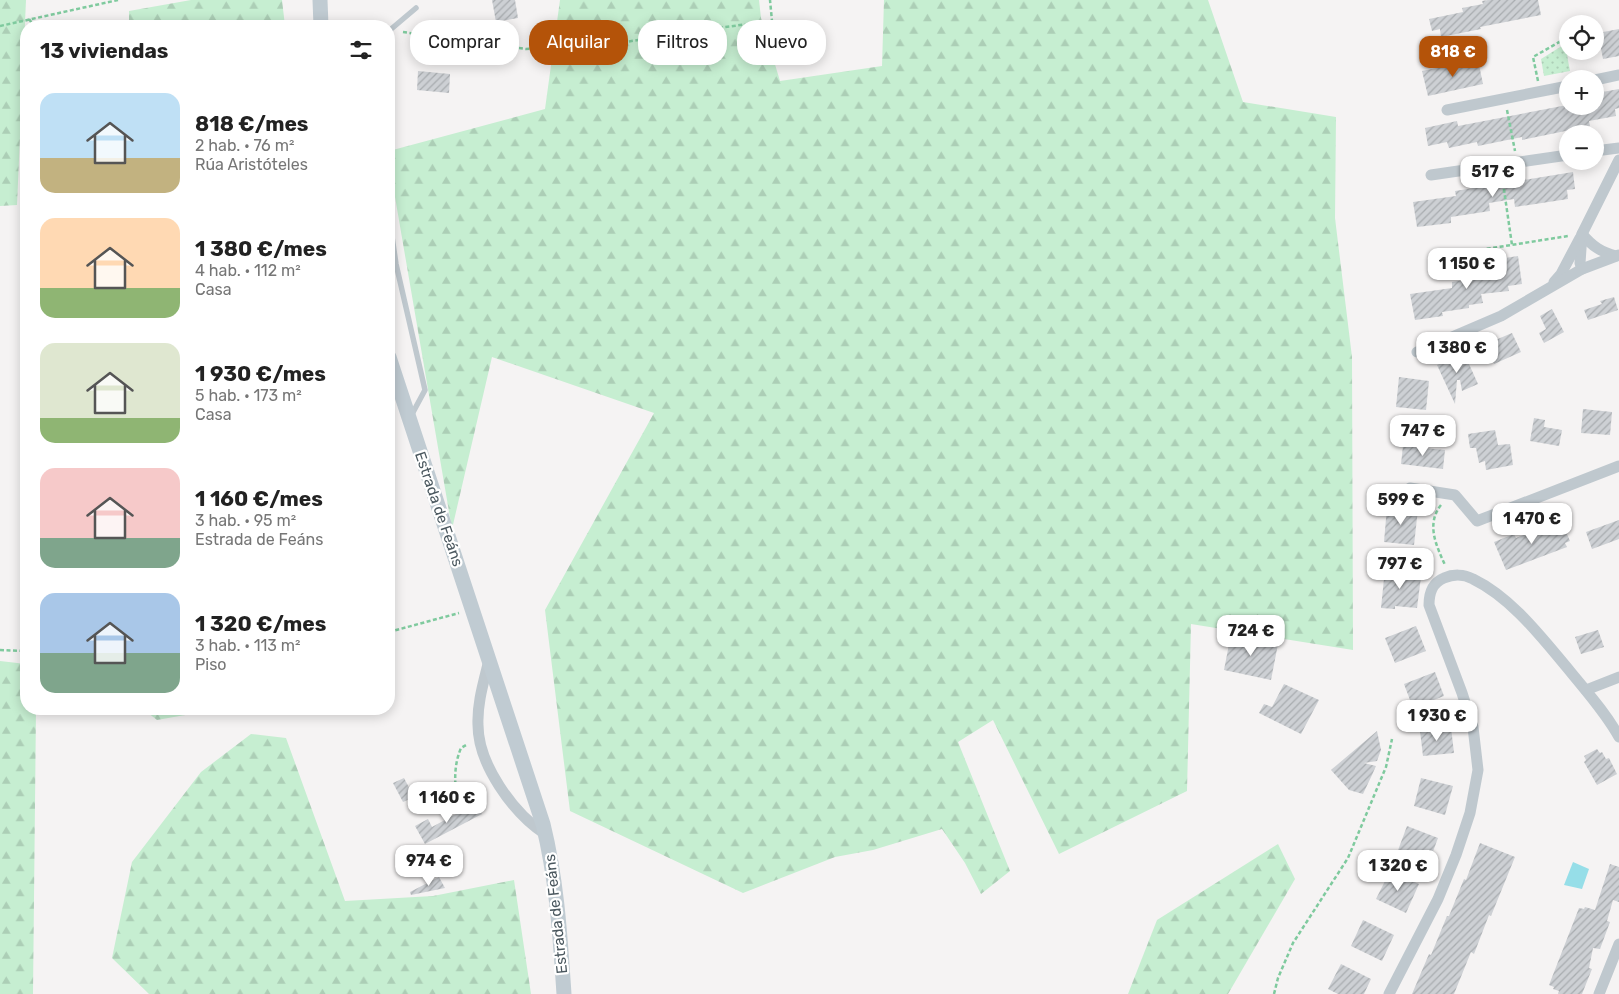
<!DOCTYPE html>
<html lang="es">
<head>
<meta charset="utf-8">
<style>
	body { margin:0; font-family:Rubik,sans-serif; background:#f2f2f2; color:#222; height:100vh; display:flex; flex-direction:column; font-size:19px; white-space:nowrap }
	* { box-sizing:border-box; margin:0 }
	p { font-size:16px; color:#767676 }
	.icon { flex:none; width:28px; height:28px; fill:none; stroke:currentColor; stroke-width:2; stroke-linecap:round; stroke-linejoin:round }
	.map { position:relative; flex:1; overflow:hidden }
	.sheet { position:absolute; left:20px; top:20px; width:375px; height:695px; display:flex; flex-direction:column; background:#fff; border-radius:20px; box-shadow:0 2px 12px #0003 }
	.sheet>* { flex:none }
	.hud { position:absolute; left:410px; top:20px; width:475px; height:45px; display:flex; gap:10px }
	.buttons { position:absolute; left:1559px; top:15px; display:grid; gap:10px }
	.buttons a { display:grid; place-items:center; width:45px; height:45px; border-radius:50%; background:#fff; box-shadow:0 2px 12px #0003; font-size:25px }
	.price { position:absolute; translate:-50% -42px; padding:0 11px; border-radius:10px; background:#fff; color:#222; font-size:16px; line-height:32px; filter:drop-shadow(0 1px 2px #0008) }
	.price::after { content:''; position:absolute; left:50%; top:30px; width:15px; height:11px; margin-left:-8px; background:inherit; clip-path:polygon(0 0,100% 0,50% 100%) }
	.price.current { background:#b45309; color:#fff }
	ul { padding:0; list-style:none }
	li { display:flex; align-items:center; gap:15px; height:125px; padding:0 20px }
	li span { display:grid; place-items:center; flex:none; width:140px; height:100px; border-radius:15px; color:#555 }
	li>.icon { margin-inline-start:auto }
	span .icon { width:60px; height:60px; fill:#fffc; stroke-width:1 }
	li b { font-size:21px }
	h2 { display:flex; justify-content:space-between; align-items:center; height:60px; padding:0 20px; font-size:21px }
	.tag { padding:0 18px; border-radius:20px; background:#fff; box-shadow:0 2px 12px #0003; font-size:18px; line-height:45px }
	.tag.current { background:#b45309; color:#fff }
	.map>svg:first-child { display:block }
	.forest { fill:url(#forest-firs) }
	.park { fill:url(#park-dots) }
	.water { fill:#96dee8 }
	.building { fill:url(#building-hatch) }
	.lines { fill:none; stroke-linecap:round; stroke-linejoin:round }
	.path { stroke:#7fca9e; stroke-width:2.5; stroke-dasharray:4 2.5; stroke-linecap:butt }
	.lane { stroke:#bfc8ce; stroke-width:5.5 }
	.street { stroke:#bfc8ce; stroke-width:11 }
	.secondary { stroke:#c0cbd2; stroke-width:15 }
	.labels { text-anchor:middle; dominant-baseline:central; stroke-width:4.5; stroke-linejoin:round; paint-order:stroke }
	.street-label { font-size:15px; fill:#4b585f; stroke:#fff }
</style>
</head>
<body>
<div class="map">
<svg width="1619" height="994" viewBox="0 0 1619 994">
	<defs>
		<pattern id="forest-firs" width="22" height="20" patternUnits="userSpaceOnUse" patternTransform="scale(1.25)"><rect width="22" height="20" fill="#c6eed1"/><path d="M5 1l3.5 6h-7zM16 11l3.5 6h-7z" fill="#acceb6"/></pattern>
		<pattern id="park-dots" width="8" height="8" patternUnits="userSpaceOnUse" patternTransform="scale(1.25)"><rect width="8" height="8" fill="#c6eed1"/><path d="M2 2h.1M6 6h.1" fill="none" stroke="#acceb6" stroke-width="1.8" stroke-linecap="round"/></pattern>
		<pattern id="building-hatch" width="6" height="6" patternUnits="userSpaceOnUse" patternTransform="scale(1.25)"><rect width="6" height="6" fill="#cdd0d4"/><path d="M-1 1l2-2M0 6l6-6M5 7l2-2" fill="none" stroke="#a8acaf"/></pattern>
	</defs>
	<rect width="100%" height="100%" fill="#f5f3f3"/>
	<g class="forest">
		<path d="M 0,0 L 26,0 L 17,205 L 0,206 Z"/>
		<path d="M 191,0 L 282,0 L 285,26 L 129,26 L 129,11 Z"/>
		<path d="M 560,0 L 759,0 L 761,18 L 780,81 L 882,66 L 884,0 L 1208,0 L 1243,102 L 1336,117 L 1335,218 L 1352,357 L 1353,650 L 1191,624 L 1187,791 L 1059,854 L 993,720 L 958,742 L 1010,871 L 981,894 L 965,863 L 942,829 L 873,850 L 835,857 L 743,893 L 570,811 L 545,610 L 654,413 L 492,357 L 452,529 L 389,162 L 389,151 L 545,109 Z"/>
		<path d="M 0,661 L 26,664 L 26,709 L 36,709 L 33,994 L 0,994 Z"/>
		<path d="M 143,709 L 219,709 L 157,720 Z"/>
		<path d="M 251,734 L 286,738 L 345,901 L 433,896 L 514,880 L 531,994 L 149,994 L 112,958 L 132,862 L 201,772 Z"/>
		<path d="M 1278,844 L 1295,879 L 1228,994 L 1128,994 L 1157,920 Z"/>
	</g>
	<path class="park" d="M 1565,44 L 1570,71 L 1544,76 L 1541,59 Z"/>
	<path class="water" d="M 1573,862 L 1589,869 L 1582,889 L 1564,885 Z"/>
	<g class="building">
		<path d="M 492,0 L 515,0 L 518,18 L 496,22 Z"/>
		<path d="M 1488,0 L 1538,0 L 1541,15 L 1480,27 L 1481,29 L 1441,37 L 1440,29 L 1432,31 L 1429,19 L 1463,12 L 1462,8 L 1483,4 L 1482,1 Z"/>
		<path d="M 1619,29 L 1619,56 L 1603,59 L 1598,33 Z"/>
		<path d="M 1478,60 L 1483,84 L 1428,96 L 1422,71 Z"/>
		<path d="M 418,71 L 450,74 L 449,93 L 417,90 Z"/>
		<path d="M 1619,89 L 1619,108 L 1615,109 L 1616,116 L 1589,121 L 1590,126 L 1522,140 L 1522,137 L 1478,146 L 1477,142 L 1449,148 L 1447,142 L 1428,146 L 1425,128 L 1457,121 L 1458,126 L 1562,106 L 1600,106 L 1597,93 Z"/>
		<path d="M 1573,172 L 1575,189 L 1567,190 L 1568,199 L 1515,207 L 1514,199 L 1489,203 L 1490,211 L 1451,217 L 1451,223 L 1417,227 L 1413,202 L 1456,196 L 1455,191 Z"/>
		<path d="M 1518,256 L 1522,284 L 1508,286 L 1509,291 L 1481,294 L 1483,303 L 1469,305 L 1469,308 L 1442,312 L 1443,316 L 1415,320 L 1410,294 L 1452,288 L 1452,282 L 1465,280 L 1464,276 L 1492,272 L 1491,262 L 1505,261 L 1505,258 Z"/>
		<path d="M 1614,297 L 1618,310 L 1588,320 L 1584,310 L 1602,304 L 1600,301 Z"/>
		<path d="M 1552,309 L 1564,332 L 1544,343 L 1539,333 L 1546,329 L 1540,316 Z"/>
		<path d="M 1512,333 L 1521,352 L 1494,364 L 1486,344 Z"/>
		<path d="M 1464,353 L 1478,384 L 1462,391 L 1460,380 L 1457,380 L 1455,404 L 1437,365 Z"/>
		<path d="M 1399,377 L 1429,381 L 1426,410 L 1396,407 Z"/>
		<path d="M 1583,409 L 1612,412 L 1610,435 L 1581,433 Z"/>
		<path d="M 1534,418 L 1545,420 L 1544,427 L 1562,430 L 1559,446 L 1530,441 Z"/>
		<path d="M 1495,430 L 1498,445 L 1510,444 L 1513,465 L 1486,470 L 1485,461 L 1479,463 L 1476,448 L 1470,448 L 1468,434 Z"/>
		<path d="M 1403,446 L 1445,450 L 1443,469 L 1401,464 Z"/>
		<path d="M 1387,507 L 1418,509 L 1414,545 L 1384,542 Z"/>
		<path d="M 1561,520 L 1570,541 L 1565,543 L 1567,547 L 1506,570 L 1494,542 L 1514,534 L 1516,538 Z"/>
		<path d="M 1619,520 L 1619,539 L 1592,549 L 1586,532 Z"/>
		<path d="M 1385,569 L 1407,571 L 1406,576 L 1421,577 L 1417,608 L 1395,606 L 1395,609 L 1381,608 Z"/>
		<path d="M 1416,626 L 1426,651 L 1395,663 L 1385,638 Z"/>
		<path d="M 1598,630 L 1604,647 L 1581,654 L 1575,637 Z"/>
		<path d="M 1231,634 L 1278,644 L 1271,680 L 1224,670 Z"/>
		<path d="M 1435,672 L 1444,696 L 1413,708 L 1404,684 Z"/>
		<path d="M 1284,684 L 1319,700 L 1301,734 L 1259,713 L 1264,704 L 1272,707 Z"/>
		<path d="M 1451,727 L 1454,753 L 1423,756 L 1420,731 Z"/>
		<path d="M 1377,731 L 1381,750 L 1377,761 L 1364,763 L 1376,766 L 1372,775 L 1363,794 L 1349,790 L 1331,770 Z"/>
		<path d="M 1597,749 L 1600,753 L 1602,752 L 1606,759 L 1609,758 L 1617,774 L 1597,785 L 1584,762 L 1586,760 L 1584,756 Z"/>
		<path d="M 404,778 L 414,797 L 403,802 L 393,783 Z"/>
		<path d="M 1421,778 L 1453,786 L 1445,815 L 1414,806 Z"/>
		<path d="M 476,803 L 482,814 L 425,844 L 415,826 L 428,819 L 432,827 Z"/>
		<path d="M 1407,826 L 1438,838 L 1428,865 L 1397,853 Z"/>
		<path d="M 1480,843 L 1515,857 L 1491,916 L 1489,915 L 1474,954 L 1471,952 L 1454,994 L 1412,994 L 1429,954 L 1431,955 L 1447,916 L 1449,916 L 1464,879 L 1466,880 Z"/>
		<path d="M 1610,864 L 1619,867 L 1619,902 L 1613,900 L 1607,921 L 1610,922 L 1600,949 L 1593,948 L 1589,968 L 1592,969 L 1582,994 L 1558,994 L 1559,991 L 1553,989 L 1554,987 L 1549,985 L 1579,908 L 1584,909 L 1585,907 L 1595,910 Z"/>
		<path d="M 1390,871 L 1419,884 L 1406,913 L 1376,899 Z"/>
		<path d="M 439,877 L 445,888 L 411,895 L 410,892 Z"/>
		<path d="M 1363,920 L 1394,935 L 1382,961 L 1351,946 Z"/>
		<path d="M 1341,964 L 1371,979 L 1364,994 L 1338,994 L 1328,989 Z"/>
	</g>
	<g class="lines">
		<g class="path">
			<path d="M 29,19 L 34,26"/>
			<path d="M 0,26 L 118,0"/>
			<path d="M 403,32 L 526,49 L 600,46 L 702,30 L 772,21 L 770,0"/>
			<path d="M 1538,81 L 1533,57 L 1568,37"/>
			<path d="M 1507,110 L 1515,151"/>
			<path d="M 1502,176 L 1512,245"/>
			<path d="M 1429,258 L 1568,236"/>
			<path d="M 1441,505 C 1426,524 1436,545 1445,565"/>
			<path d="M 389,632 L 459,613"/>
			<path d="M 0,650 L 26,651"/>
			<path d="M 457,804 C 455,784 453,767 461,748 L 468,744"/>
			<path d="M 1274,994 L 1278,978 L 1293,943 L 1348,858 L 1386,767 L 1392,739"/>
		</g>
		<g class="lane">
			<path d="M 389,34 L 390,30 L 416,8"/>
			<path d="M 389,216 L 396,264 L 425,390 L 411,416"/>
		</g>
		<g class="street">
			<path d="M 1595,80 L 1619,75"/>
			<path d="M 1447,110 L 1568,86"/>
			<path d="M 1595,151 L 1619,148"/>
			<path d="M 1431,175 L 1568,155"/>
			<path d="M 1582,234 C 1592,246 1601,252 1616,256"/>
			<path d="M 1582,269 L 1580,263 L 1582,234 L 1619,160"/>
			<path d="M 1554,282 L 1561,274 L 1580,238"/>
			<path d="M 1417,352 L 1501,316 L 1582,269 L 1619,255"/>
			<path d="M 1410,488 L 1455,495 L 1477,521 L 1619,466"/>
			<path d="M 489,660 C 484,681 477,703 478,725 C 478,764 513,813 545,834"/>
			<path d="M 1586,690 L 1619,677"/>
			<path d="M 1389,994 L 1438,899 L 1456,855 L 1470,813 L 1478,770 L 1473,727 L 1462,693 L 1429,605 C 1429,593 1432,583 1444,578 C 1453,574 1464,574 1473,579 C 1512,598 1542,638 1569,670 C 1586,691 1606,713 1619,737"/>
			<path d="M 1599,994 L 1619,944"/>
		</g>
		<g class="secondary">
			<path d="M 320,0 L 321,26"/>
			<path d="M 389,357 L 543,824 C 557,881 560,935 564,994"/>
		</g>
	</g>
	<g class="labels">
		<g class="street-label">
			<text transform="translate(439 509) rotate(71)">Estrada de Feáns</text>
			<text transform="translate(556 914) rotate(-96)">Estrada de Feáns</text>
		</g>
	</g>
</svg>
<div class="buttons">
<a><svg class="icon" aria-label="locate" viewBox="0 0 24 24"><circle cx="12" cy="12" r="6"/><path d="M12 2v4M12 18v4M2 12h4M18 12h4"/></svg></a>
<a>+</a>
<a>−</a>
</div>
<b class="price current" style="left:1453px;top:78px">818 €</b>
<b class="price" style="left:1493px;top:198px">517 €</b>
<b class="price" style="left:1467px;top:290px">1 150 €</b>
<b class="price" style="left:1457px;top:374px">1 380 €</b>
<b class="price" style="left:1423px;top:457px">747 €</b>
<b class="price" style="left:1401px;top:526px">599 €</b>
<b class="price" style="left:1532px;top:545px">1 470 €</b>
<b class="price" style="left:1400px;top:590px">797 €</b>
<b class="price" style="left:1251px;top:657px">724 €</b>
<b class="price" style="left:1437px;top:742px">1 930 €</b>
<b class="price" style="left:447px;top:824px">1 160 €</b>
<b class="price" style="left:429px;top:887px">974 €</b>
<b class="price" style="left:1398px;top:892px">1 320 €</b>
<div class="hud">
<a class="tag">Comprar</a>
<a class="tag current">Alquilar</a>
<a class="tag">Filtros</a>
<a class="tag">Nuevo</a>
</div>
<section class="sheet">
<h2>13 viviendas<svg class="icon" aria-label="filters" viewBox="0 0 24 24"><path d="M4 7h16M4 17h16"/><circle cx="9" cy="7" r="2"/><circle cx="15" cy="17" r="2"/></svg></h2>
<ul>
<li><span style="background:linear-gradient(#bfe0f5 65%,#c2b280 0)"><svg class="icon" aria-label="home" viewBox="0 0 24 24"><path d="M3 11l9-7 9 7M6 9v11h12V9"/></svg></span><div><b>818 €/mes</b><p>2 hab. · 76 m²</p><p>Rúa Aristóteles</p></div></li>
<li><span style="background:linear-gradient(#ffd9b3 70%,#8fb573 0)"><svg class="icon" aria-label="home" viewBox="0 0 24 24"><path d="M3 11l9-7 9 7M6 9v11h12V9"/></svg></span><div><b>1 380 €/mes</b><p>4 hab. · 112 m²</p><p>Casa</p></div></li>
<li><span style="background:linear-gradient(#dfe7d0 75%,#8fb573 0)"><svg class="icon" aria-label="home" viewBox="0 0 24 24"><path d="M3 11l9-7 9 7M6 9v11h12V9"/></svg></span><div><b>1 930 €/mes</b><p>5 hab. · 173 m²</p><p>Casa</p></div></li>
<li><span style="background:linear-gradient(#f6c9c9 70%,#7fa58c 0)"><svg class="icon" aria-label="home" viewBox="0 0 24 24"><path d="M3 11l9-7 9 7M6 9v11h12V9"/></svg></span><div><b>1 160 €/mes</b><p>3 hab. · 95 m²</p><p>Estrada de Feáns</p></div></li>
<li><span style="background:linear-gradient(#a9c7e8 60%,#7fa58c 0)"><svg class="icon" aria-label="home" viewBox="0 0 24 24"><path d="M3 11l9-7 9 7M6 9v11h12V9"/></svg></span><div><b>1 320 €/mes</b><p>3 hab. · 113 m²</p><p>Piso</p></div></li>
</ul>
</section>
</div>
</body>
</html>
